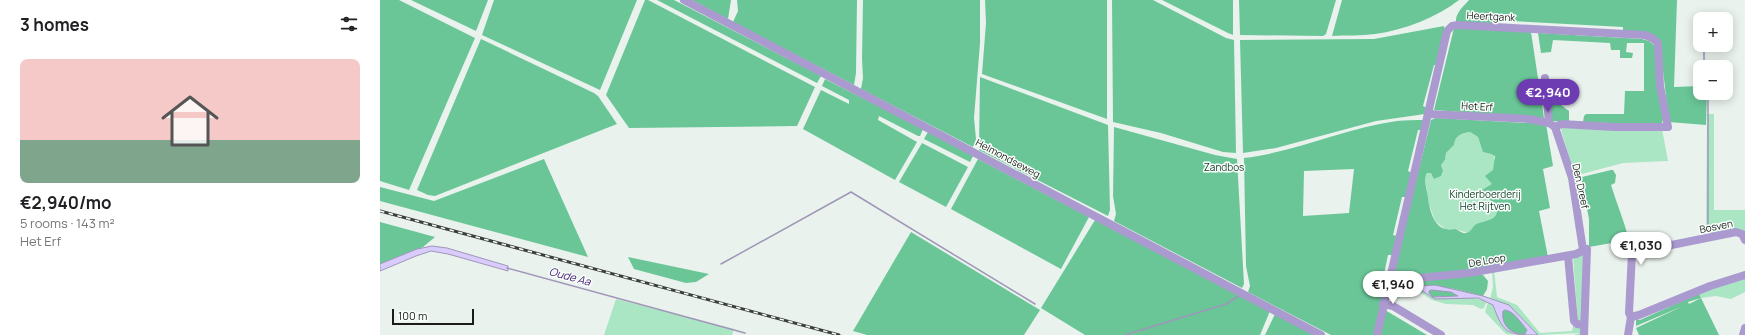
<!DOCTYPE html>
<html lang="en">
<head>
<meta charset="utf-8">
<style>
	body { margin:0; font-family:Manrope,sans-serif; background:#f6f6f6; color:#202124; height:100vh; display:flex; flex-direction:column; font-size:15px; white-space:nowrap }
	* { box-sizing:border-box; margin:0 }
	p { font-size:13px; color:#757577 }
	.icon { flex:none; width:22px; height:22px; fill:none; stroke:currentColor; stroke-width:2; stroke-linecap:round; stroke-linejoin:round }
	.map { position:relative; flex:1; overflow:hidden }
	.panel { display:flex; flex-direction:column; background:#fff; width:380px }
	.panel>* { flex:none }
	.controls { position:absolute; left:1313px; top:12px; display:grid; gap:8px }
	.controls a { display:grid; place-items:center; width:40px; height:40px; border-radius:8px; background:#fff; box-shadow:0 2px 10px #0003; font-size:20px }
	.scale { position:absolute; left:12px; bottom:10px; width:82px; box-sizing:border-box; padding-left:4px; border:2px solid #191c1a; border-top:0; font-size:11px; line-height:14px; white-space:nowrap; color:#191c1a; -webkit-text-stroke:3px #f9fffb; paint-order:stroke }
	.price { position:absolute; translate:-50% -34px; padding:0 9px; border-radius:14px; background:#fff; color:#222; font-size:13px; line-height:26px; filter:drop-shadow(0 1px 2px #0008) }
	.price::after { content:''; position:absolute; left:50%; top:24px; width:12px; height:9px; margin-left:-6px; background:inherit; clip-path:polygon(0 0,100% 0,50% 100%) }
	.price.current { background:#6d3cb3; color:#fff }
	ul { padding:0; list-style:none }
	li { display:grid; align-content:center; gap:8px; height:212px; padding:0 20px }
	li span { display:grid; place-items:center; height:124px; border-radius:8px; color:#555 }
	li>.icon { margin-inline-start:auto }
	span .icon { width:72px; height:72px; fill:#fffc; stroke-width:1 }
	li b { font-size:17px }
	h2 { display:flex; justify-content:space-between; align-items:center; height:48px; padding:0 20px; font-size:17px }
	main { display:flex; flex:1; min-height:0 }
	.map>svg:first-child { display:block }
	.green { fill:#abe6c4 }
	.forest { fill:#6ac697; fill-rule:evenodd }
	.water { fill:#d9cbfc; stroke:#9f96b8; fill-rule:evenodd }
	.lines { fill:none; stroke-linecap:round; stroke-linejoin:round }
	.stream { stroke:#9f96b8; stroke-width:1.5 }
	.minor { stroke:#aa9acf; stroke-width:8 }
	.rail-casing { stroke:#3b3f3c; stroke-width:3 }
	.rail { stroke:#f9fffb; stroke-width:1.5; stroke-dasharray:4.5; stroke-linecap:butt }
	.labels { text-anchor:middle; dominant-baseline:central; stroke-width:3; stroke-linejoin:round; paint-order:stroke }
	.street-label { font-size:10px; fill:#191c1a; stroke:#f9fffb }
	.park-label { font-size:10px; fill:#0f3824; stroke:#f9fffb }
	.water-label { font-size:11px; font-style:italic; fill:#461f78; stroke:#f9fffb }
</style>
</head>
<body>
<main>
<section class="panel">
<h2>3 homes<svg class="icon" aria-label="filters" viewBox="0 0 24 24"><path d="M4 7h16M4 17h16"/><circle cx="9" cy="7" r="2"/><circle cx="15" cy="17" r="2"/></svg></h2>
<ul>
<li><span style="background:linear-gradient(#f6c9c9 65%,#7fa58c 0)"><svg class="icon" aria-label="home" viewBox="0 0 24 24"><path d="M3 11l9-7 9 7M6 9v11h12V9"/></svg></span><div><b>€2,940/mo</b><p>5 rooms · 143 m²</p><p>Het Erf</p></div></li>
</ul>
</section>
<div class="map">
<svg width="1365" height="335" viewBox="0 0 1365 335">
	<rect width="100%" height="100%" fill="#eaf2ed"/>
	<g class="green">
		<path d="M 1327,114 L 1334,114 L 1334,210 L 1365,210 L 1365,235 L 1330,234 L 1326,229 Z"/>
		<path d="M 1180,126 L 1282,129 L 1288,161 L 1243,163 L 1202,174 L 1194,175 Z"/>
		<path d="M 1090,132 L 1098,137 L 1104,152 L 1114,155 L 1114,159 L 1155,208 L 1088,233 L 1075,229 L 1065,229 L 1055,221 L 1049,204 L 1045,177 L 1047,173 L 1051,173 L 1055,179 L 1063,173 L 1061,165 L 1065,160 L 1066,153 L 1074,145 C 1075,136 1081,133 1090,132 Z"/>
		<path d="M 1204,254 L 1202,323 L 1198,323 L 1193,256 Z"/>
		<path d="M 1114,270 L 1117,297 L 1137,305 L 1160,333 L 1192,331 L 1193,326 L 1201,326 L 1202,335 L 1193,335 L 1200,333 L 1158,335 L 1131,307 L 1110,299 L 1113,287 L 1112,271 Z"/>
		<path d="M 1365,278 L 1365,292 L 1351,299 L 1336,296 L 1321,298 L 1318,292 L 1363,280 Z"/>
		<path d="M 1030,288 L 1041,290 L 1055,299 L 1093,298 L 1107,301 L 1104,308 L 1101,309 L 1093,305 L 1066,304 L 1052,300 L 1041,293 L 1024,296 L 1014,300 L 1008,299 L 1010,296 Z"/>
		<path d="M 236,299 L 354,329 L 352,335 L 224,335 Z"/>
		<path d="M 1108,302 L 1113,305 C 1117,316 1123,329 1134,335 L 1126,334 L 1105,312 Z"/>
	</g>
	<g class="forest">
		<path d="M 0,0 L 19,0 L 95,38 L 29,190 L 0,181 Z"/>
		<path d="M 31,0 L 108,0 L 96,31 Z"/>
		<path d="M 114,0 L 257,0 L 220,90 L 102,35 Z"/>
		<path d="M 265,0 L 268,0 L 435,87 L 417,126 L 249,128 L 226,95 Z"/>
		<path d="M 277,0 L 294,0 L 441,76 L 437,83 Z"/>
		<path d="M 312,0 L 351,0 L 348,19 Z"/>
		<path d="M 357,0 L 477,0 L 476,73 L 474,85 L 353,22 L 358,11 Z"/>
		<path d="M 483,0 L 600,0 L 600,43 L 594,118 L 596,139 L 593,147 L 481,89 L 483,78 L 482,59 Z"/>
		<path d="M 605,0 L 727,0 L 727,119 L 602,74 L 606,23 Z"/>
		<path d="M 732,0 L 773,0 L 846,38 L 854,40 L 856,153 L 843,152 L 781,133 L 733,122 Z"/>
		<path d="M 782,0 L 853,0 L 853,35 L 848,33 Z"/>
		<path d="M 859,0 L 956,0 L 946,34 L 943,36 L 860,35 Z"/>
		<path d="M 962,0 L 1079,0 C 1056,18 1024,30 995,34 C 981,36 966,35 952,36 Z"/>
		<path d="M 1089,0 L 1297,0 L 1294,87 L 1320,86 L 1320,93 L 1327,93 L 1326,125 L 1289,122 L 1280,45 L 1275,37 L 1243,32 L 1243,27 L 1112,20 L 1112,25 L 1076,22 C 1075,13 1084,6 1089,0 Z"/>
		<path d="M 1064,26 L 1065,32 L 1058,65 L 1054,65 L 1043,106 L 1047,108 L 1045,114 L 996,121 L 896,148 L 863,153 L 860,40 L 994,39 Z"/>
		<path d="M 1074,28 L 1151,32 L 1164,118 L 1054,110 Z"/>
		<path d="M 1158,33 L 1262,39 L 1269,41 L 1275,46 L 1283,120 L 1281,125 L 1203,122 L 1204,116 L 1206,114 L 1244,114 L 1245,91 L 1264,91 L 1264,43 L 1247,43 L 1246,52 L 1253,53 L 1252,58 L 1240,58 L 1240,50 L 1231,50 L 1230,43 L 1173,40 L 1171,52 L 1161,53 Z"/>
		<path d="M 101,39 L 214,93 L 218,96 L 237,124 L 55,196 L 48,195 L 37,190 Z"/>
		<path d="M 600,77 L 728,125 L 730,210 L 728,216 L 599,150 Z"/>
		<path d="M 445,79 L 543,129 L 540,136 L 538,136 L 499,116 L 498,120 L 537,142 L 515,180 L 423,129 L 441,90 L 469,104 L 469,100 L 442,86 Z"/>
		<path d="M 1166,91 L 1179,91 L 1181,105 L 1189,111 L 1189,122 L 1172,121 Z"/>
		<path d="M 1056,118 L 1166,124 L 1173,166 L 1163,169 L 1170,208 L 1159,211 L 1168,257 L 1127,265 L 1018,278 L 1013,276 L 1051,120 ZM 1090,132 L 1098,137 L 1103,152 L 1111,154 L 1115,156 L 1113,170 L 1105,176 L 1112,184 L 1102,190 L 1102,194 C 1106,199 1116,201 1117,208 C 1119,222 1102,220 1095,225 C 1092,228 1091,232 1086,233 C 1082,234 1079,230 1075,229 C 1072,229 1069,230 1066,229 C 1053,227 1049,207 1048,197 C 1047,190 1043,179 1047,173 L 1051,173 L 1054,179 L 1061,176 L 1063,171 L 1061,165 L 1065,160 L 1066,153 L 1074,145 C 1075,136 1081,133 1090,132 Z"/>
		<path d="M 1044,120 L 1042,130 L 1038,130 L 1028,171 L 1032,173 L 1026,197 L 1022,197 L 1013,235 L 1017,236 L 1013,255 L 1008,255 L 1003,279 L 1007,280 L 994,335 L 951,335 L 868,292 L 870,286 L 866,266 L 864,158 C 916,152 965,128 1017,121 C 1026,120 1035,120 1044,120 ZM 974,169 L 969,213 L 923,216 L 924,171 Z"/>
		<path d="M 734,127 L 835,155 L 857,159 L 864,284 L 862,288 L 734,221 L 736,214 L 733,196 Z"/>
		<path d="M 548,132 L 593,156 L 590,162 L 544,139 Z"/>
		<path d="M 542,143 L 588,167 L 566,207 L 519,182 Z"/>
		<path d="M 164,159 L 208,257 L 0,201 L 0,187 L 54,201 Z"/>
		<path d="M 598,159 L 709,217 L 681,269 L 571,209 Z"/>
		<path d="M 1231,170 L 1233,170 L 1236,175 L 1235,183 L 1231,185 C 1237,204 1244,221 1249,240 L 1209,247 L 1209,219 L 1201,178 L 1202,177 Z"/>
		<path d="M 715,220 L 890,311 L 880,335 L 705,335 L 661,308 Z"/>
		<path d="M 0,222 L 55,237 L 43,247 L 0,264 Z"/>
		<path d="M 531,232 L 660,310 L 644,335 L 487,335 L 473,331 Z"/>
		<path d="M 248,257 L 329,274 L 316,282 L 306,283 L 254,269 Z"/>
		<path d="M 1099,275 L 1103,275 L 1108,281 L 1107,289 L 1103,296 C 1073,289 1038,277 1010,295 L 1012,284 Z"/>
		<path d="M 1051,290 L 1071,292 L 1078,296 L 1053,297 L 1049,293 L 1049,291 Z"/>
		<path d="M 1318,292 L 1321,298 L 1308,302 L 1309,304 L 1321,298 L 1339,335 L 1259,335 L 1256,328 L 1303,306 L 1256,326 L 1256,319 L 1260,320 L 1316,295 Z"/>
		<path d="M 1005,310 L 1047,335 L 999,335 Z"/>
		<path d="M 1125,310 C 1134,311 1141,323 1147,330 L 1145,334 C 1130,335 1122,325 1122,312 Z"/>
		<path d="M 895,314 L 935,335 L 885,335 Z"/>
	</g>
	<g class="water">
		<path d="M 52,246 L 67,248 L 128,266 L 128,271 L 68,254 L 51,251 L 36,256 L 0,271 L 0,264 L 37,249 Z"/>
		<path d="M 1055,285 L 1103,296 L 1129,305 L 1158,335 C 1128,335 1124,335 1113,305 L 1098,298 L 1055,299 L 1039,289 L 1024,290 L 1010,295 L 1027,287 ZM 1051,290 L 1071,292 L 1078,296 L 1053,297 L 1049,293 L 1049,291 ZM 1125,310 C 1134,311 1141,323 1147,330 L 1145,334 C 1130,335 1121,324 1123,311 Z"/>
	</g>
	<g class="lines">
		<g class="stream">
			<path d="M 1324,45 L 1324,67"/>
			<path d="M 1328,93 L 1328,231"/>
			<path d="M 341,264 L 471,192 L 655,304"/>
			<path d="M 127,268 L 365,333"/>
			<path d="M 745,335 L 846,304 L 859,296"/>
		</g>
		<g class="minor">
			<path d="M 304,0 L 941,335"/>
			<path d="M 1165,78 L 1169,123"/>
			<path d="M 1175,127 L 1192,178 L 1203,250"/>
			<path d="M 1188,256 L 1194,321 L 1197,324 L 1204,325"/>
			<path d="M 1009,281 L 1089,273 L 1196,254 L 1207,249 L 1204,335"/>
			<path d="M 1003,304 L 1013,306 L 1061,335"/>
			<path d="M 1251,317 L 1259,315 L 1330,286 L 1365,275"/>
			<path d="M 997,335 L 1067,31 L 1072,26 L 1078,25 L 1265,35 L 1272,38 L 1278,43 L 1280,86 L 1288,127 L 1235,127 L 1181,124 L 1175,127 L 1169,123 L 1149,119 L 1048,114"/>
			<path d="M 1248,335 L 1251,317 L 1249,313 L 1252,253 L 1356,232 L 1362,234 L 1365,240"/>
			<path d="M 1363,335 L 1365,328"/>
		</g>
		<g class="rail-casing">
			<path id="rail" d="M 0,211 L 459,335"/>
		</g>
		<use href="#rail" class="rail"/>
	</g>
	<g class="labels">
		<g class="street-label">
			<text transform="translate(1111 16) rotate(3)">Heertgank</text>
			<text transform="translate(1097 106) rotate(3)">Het Erf</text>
			<text transform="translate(628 158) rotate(28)">Helmondseweg</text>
			<text transform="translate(1201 186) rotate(78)">Den Dreef</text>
			<text transform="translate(1336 226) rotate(-11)">Bosven</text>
			<text transform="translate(1107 260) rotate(-10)">De Loop</text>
		</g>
		<g class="park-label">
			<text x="844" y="167">Zandbos</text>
			<text x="1105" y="194">Kinderboerderij<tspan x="1105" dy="12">Het Rijtven</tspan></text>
		</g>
		<g class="water-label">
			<text transform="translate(190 276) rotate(15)">Oude Aa</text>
		</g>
	</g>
</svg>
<div class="controls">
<a>+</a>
<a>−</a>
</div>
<div class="scale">100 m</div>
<b class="price current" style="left:1168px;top:113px">€2,940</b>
<b class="price" style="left:1261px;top:266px">€1,030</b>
<b class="price" style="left:1013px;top:305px">€1,940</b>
</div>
</main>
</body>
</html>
